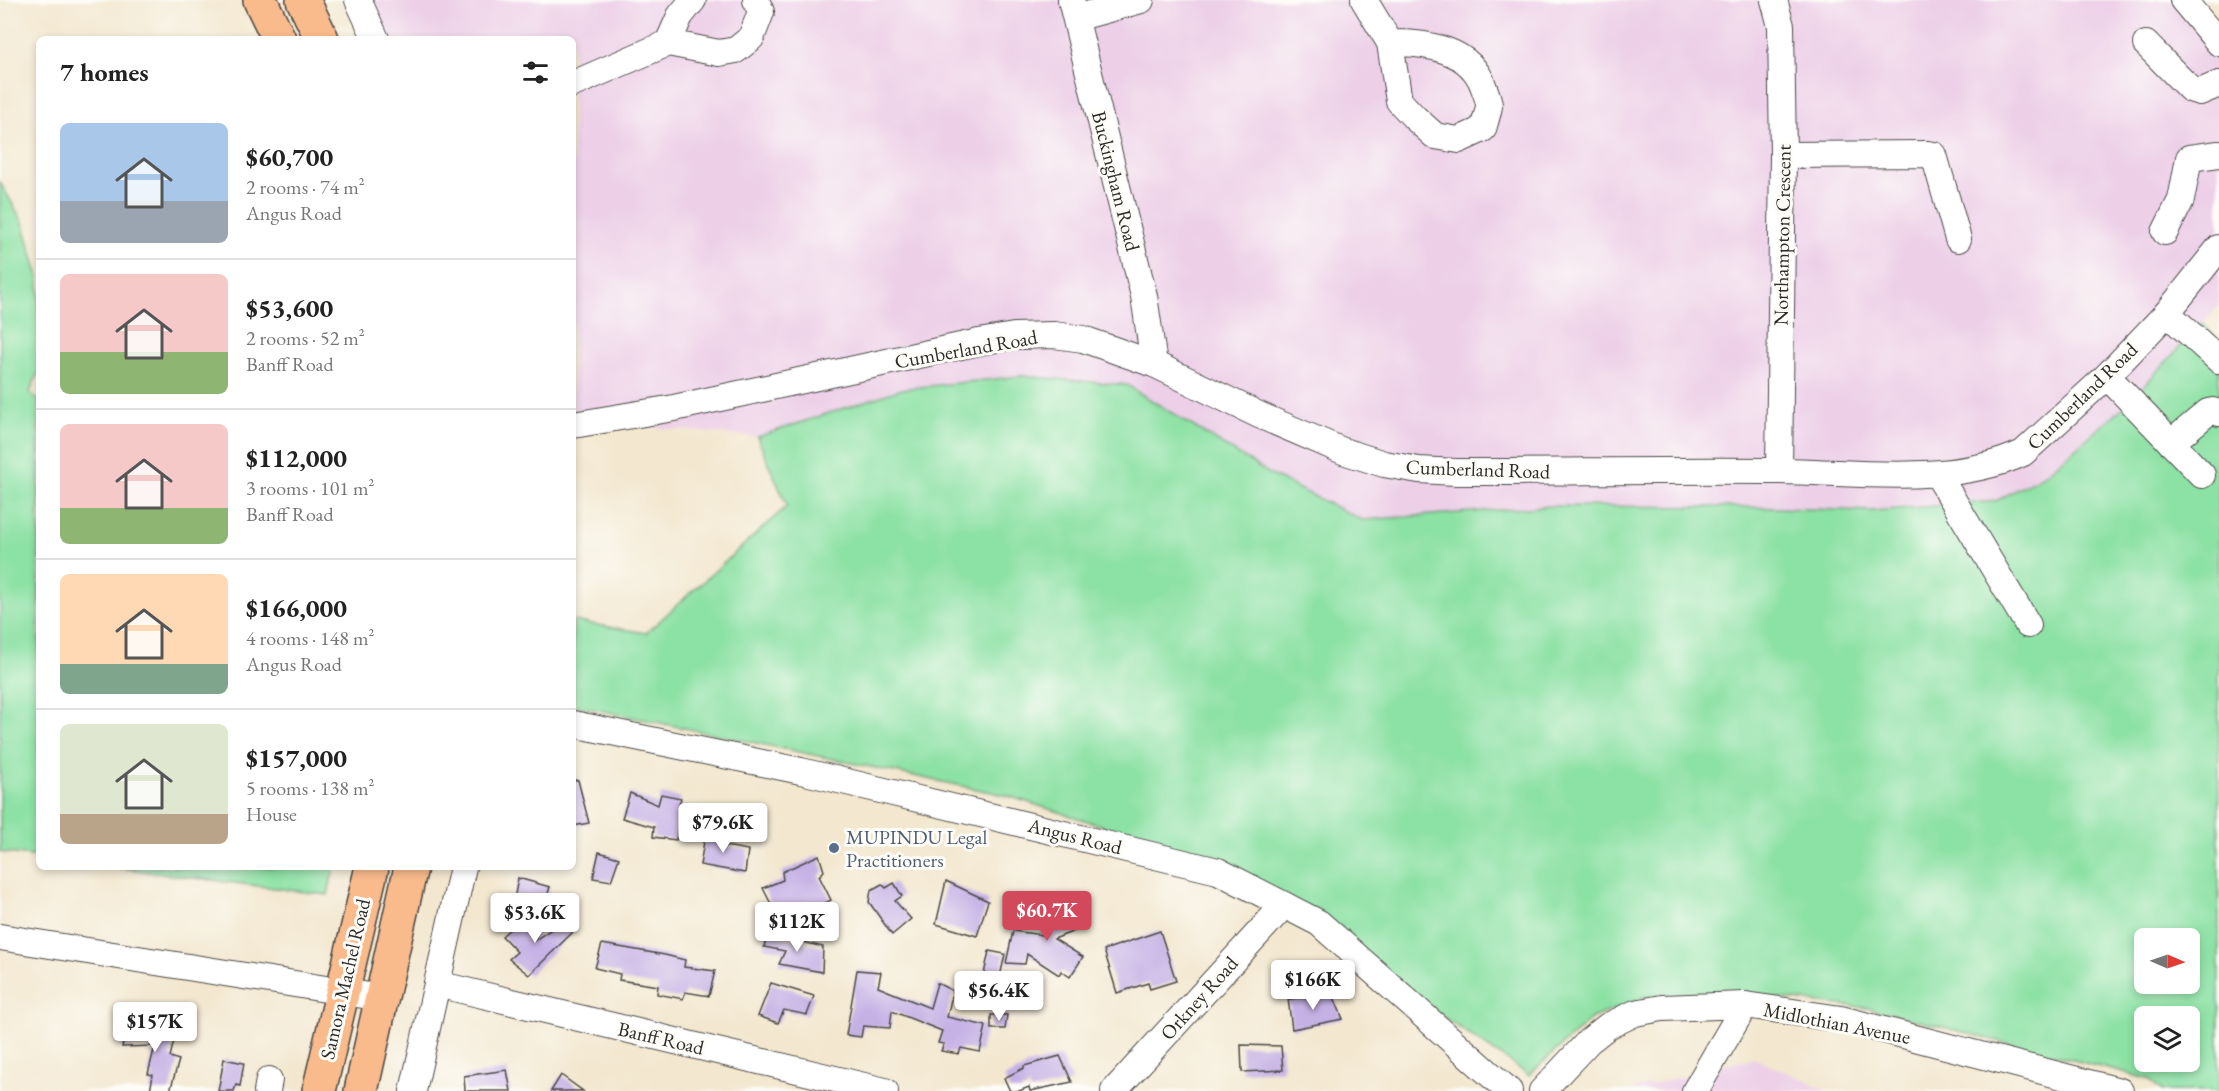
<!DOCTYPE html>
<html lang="en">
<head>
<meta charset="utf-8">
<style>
	body { margin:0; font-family:"EB Garamond",serif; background:#f6f6f6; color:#222; height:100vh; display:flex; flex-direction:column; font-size:22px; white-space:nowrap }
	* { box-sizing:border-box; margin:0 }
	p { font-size:20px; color:#767676 }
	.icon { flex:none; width:33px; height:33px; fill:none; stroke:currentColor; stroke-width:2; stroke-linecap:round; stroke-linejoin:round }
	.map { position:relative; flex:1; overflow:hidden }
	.panel { position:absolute; left:36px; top:36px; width:540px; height:834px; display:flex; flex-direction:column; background:#fff; border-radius:9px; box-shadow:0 3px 9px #0003 }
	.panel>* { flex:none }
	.needle { width:39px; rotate:92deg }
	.tools { position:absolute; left:2134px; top:928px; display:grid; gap:12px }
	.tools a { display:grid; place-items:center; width:66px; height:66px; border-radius:9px; background:#fff; box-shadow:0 3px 9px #0003; font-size:30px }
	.price { position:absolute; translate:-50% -51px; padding:0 14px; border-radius:6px; background:#fff; color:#222; font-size:20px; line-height:39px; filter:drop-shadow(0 2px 3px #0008) }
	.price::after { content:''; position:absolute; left:50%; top:36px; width:18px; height:14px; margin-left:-9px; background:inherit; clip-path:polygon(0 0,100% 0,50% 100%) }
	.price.current { background:#d1495b; color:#fff }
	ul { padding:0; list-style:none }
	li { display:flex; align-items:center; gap:18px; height:150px; padding:0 24px }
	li+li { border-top:2px solid #e0e0e0 }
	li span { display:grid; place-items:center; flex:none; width:168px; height:120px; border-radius:9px; color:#555 }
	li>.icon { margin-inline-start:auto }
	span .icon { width:72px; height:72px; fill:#fffc; stroke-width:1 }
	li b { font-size:26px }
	h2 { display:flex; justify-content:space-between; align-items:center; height:72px; padding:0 24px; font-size:26px }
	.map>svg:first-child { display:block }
	.built { fill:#edd0e8 }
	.green { fill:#8ce1a4; stroke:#5c8668; stroke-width:1.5; fill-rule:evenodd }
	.building { fill:#c6b1e5 }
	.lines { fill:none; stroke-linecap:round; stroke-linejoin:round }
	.minor-casing { stroke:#494744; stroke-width:28 }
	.highway-casing { stroke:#494744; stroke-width:36 }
	.minor { stroke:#fff; stroke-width:26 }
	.highway { stroke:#fabb8c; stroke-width:33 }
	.service-dot { fill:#5c6f8a; stroke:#fdfcf7; stroke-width:2 }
	.labels { text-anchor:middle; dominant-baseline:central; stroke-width:6; stroke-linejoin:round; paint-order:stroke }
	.street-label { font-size:20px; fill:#2b2b2b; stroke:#fdfcf7 }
	.service-label { font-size:20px; fill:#4e5e75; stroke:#fdfcf7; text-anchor:start }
</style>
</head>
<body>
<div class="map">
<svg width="2219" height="1091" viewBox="0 0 2219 1091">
	<rect width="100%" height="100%" fill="#fdfcf7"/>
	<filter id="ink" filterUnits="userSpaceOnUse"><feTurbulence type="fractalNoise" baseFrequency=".0167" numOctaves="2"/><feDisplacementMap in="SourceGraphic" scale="12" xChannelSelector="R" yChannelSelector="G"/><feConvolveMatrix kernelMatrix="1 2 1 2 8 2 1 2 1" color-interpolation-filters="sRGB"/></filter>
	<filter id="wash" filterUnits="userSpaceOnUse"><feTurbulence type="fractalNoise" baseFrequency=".008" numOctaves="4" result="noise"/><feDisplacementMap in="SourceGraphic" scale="24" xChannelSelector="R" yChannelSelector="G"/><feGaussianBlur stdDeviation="1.35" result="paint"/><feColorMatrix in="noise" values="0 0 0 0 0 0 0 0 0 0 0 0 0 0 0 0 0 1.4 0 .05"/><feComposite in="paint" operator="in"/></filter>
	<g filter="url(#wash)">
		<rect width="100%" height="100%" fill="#f3e7cf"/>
		<g class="built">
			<path d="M 350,0 L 2173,0 L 2219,55 L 2219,306 L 2128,403 L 2047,473 L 1996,501 L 1873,511 L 1552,506 L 1362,520 L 1273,476 L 902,389 L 757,437 L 573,420 L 573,39 L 368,39 Z"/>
			<path d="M 1753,1058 L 1829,1091 L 1628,1091 Z"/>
		</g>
		<g class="green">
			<path d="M 0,182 L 23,222 L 39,277 L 39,371 L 30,392 L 39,401 L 39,857 L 0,852 Z"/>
			<path d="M 2202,323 L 2219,341 L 2219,1091 L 2162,1091 L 2148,1079 L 1867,1008 L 1737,994 L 1646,997 L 1592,1018 L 1529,1075 L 1213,861 L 1005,795 L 573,705 L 573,621 L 646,633 L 787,506 L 757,437 L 902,389 L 1022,376 L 1127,385 L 1273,476 L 1362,520 L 1552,506 L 1745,507 L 1873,511 L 1996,501 L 2047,473 L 2128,403 ZM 2145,939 L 2190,939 L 2190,984 L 2145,984 ZM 2145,1017 L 2190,1017 L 2190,1062 L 2145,1062 Z"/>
			<path d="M 112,867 L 334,867 L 328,895 Z"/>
		</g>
		<g id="blocks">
			<g class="building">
				<path d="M 573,780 L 578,780 L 589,823 L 573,826 Z"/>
				<path d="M 630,793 L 658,805 L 661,794 L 681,798 L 679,805 L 687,807 L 684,825 L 679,822 L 676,840 L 653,837 L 654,827 L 622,818 Z"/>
				<path d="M 713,831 L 727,835 L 725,846 L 748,850 L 745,873 L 700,865 L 705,836 L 712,837 Z"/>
				<path d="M 599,852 L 619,858 L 611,881 L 593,878 Z"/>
				<path d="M 819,855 L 824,871 L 819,876 L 831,900 L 782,926 L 763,888 L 783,880 L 782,872 Z"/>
				<path d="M 518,878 L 550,887 L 544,906 L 514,900 Z"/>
				<path d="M 946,881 L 988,901 L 977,936 L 936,924 Z"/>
				<path d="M 894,883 L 902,896 L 895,901 L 911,919 L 892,935 L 869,902 L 871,890 L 882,884 L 886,888 Z"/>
				<path d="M 1063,900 L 1077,930 L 1054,939 L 1083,957 L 1070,977 L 1061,971 L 1059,975 L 1027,954 L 1025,964 L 1006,963 L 1013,931 L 1043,935 L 1035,916 Z"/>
				<path d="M 521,919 L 537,932 L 535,940 L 565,920 L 574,931 L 529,975 L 509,959 L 517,952 L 502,936 Z"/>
				<path d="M 1160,931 L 1176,981 L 1150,989 L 1148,983 L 1117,993 L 1104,950 Z"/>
				<path d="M 768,933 L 823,947 L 822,972 L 779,964 L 785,951 L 764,947 Z"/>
				<path d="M 602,944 L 665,955 L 685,960 L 684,967 L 715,971 L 709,996 L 685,992 L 683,999 L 657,994 L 658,986 L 619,980 L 620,974 L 595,968 Z"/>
				<path d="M 989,951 L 1005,954 L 1000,977 L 984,974 Z"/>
				<path d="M 857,970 L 881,972 L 878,987 L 930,1008 L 937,983 L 953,991 L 947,1017 L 986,1026 L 980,1052 L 961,1048 L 959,1054 L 941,1051 L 944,1044 L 938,1043 L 942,1031 L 892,1011 L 890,1028 L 863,1026 L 861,1037 L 846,1035 Z"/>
				<path d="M 771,983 L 814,996 L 807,1015 L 784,1010 L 778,1023 L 758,1016 Z"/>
				<path d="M 1333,995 L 1343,1019 L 1292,1029 L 1288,999 Z"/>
				<path d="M 991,1015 L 1007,1015 L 1005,1029 L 991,1029 Z"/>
				<path d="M 127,1024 L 151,1025 L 150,1029 L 176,1032 L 170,1057 L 179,1060 L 170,1091 L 150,1091 L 153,1075 L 148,1074 L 155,1046 L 122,1047 Z"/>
				<path d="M 1241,1045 L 1281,1046 L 1283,1070 L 1242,1072 Z"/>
				<path d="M 1060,1056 L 1072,1082 L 1030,1091 L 1029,1087 L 1019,1091 L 1010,1091 L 1004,1078 L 1024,1068 L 1024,1066 Z"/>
				<path d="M 224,1059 L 244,1063 L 240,1086 L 236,1085 L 234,1091 L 218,1091 Z"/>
				<path d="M 507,1070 L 511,1091 L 465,1091 L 464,1076 Z"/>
				<path d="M 561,1075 L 583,1091 L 551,1091 Z"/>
			</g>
		</g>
	</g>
	<g filter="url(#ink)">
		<use href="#blocks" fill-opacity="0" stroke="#494744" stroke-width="1.5"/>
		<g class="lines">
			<g class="minor-casing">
				<g id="minor">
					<path d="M 358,0 L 376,39"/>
					<path d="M 1071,0 L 1144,296 L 1154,364"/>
					<path d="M 1364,0 L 1390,43 L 1399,101 L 1415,118 L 1435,136 L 1459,140 L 1483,129 C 1485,122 1488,113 1489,106 C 1489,100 1486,93 1484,88 C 1472,49 1425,42 1390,43"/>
					<path d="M 1774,0 L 1781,26 L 1783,155 L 1779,471"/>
					<path d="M 2183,0 L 2219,43"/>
					<path d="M 1076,18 L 1141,0"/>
					<path d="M 668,43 L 680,16 L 693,0"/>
					<path d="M 2146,44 L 2190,89 L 2200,92 L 2219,84"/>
					<path d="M 573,84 L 668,43 L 719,53 L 736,50 L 751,38 L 761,12 L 756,0"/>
					<path d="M 1783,155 L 1928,154 L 1934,155 L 1958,239"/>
					<path d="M 2165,232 L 2181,200 L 2189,158 L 2219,154"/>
					<path d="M 2167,313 L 2219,360"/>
					<path d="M 2107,376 L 2202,475"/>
					<path d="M 573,425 L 674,408 L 979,342 L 1014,336 L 1054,335 L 1083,339 L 1154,364 L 1259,415 L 1343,451 L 1384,464 L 1419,470 L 1456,472 C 1564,472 1672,470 1780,471 C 1857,472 1952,486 2023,453 L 2107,376 L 2167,313 L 2219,248"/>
					<path d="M 2171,443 L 2208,412 L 2213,411 L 2219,413"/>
					<path d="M 1938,475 L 2028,625"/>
					<path d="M 573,724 L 801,771 L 1218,871 L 1319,923 L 1509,1091"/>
					<path d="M 0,937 L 382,998"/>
					<path d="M 437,984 L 885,1091"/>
					<path d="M 267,1091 L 269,1080"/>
					<path d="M 413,1091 L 463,867"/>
					<path d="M 1114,1091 L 1284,905"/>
					<path d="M 1542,1091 L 1589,1041 L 1608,1026 L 1635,1013 L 1662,1008 L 1745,1005 L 1841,1019 L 2120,1091"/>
					<path d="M 1695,1091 L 1745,1005"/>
				</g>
			</g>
			<g class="highway-casing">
				<g id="highway">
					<path d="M 260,0 L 279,39"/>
					<path d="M 303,0 L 322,39"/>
					<path d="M 319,1091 L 372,867"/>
					<path d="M 361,1091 L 411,867"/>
				</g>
			</g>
			<use href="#minor" class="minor"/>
			<use href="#highway" class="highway"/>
		</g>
	</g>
	<circle class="service-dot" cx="834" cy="848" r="6"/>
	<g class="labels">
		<g class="street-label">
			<text transform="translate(1116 181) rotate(76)">Buckingham Road</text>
			<text transform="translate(1782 235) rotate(-89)">Northampton Crescent</text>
			<text transform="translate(966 349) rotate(-10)">Cumberland Road</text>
			<text transform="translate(2082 396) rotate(-44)">Cumberland Road</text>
			<text transform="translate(1478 469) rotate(2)">Cumberland Road</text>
			<text transform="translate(1075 836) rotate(14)">Angus Road</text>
			<text transform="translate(345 979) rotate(-77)">Samora Machel Road</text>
			<text transform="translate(1199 998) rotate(-48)">Orkney Road</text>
			<text transform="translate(1837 1023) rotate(11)">Midlothian Avenue</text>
			<text transform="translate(661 1038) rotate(13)">Banff Road</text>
		</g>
		<g class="service-label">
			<text x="846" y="837">MUPINDU Legal<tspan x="846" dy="23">Practitioners</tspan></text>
		</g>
	</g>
</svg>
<div class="tools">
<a><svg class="needle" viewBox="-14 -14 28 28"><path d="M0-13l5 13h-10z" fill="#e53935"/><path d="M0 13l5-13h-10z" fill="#767676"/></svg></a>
<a><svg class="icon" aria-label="layers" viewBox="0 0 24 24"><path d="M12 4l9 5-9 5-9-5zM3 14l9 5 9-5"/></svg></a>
</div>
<b class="price" style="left:723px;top:854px">$79.6K</b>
<b class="price current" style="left:1047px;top:942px">$60.7K</b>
<b class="price" style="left:535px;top:944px">$53.6K</b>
<b class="price" style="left:797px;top:953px">$112K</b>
<b class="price" style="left:1313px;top:1011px">$166K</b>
<b class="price" style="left:999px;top:1022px">$56.4K</b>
<b class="price" style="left:155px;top:1053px">$157K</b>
<section class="panel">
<h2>7 homes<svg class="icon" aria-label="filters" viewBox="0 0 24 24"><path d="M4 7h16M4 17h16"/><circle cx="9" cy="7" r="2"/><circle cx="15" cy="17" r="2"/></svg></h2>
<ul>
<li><span style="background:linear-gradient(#a9c7e8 65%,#9aa5b1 0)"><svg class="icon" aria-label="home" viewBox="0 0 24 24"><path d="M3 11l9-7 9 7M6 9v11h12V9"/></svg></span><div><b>$60,700</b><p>2 rooms · 74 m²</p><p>Angus Road</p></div></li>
<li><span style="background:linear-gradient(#f6c9c9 65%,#8fb573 0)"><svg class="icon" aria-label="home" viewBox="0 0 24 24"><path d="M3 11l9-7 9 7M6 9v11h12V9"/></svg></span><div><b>$53,600</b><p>2 rooms · 52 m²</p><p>Banff Road</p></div></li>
<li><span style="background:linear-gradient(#f6c9c9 70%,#8fb573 0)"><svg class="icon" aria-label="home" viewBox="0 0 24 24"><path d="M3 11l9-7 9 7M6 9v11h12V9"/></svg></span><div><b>$112,000</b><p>3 rooms · 101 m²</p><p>Banff Road</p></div></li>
<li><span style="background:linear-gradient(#ffd9b3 75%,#7fa58c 0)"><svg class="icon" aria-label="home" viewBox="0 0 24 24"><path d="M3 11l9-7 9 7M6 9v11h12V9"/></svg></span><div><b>$166,000</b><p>4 rooms · 148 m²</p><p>Angus Road</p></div></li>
<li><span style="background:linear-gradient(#dfe7d0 75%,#b9a48a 0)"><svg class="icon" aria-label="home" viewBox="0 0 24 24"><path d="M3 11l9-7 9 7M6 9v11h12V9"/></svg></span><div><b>$157,000</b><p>5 rooms · 138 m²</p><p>House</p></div></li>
</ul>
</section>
</div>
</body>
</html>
